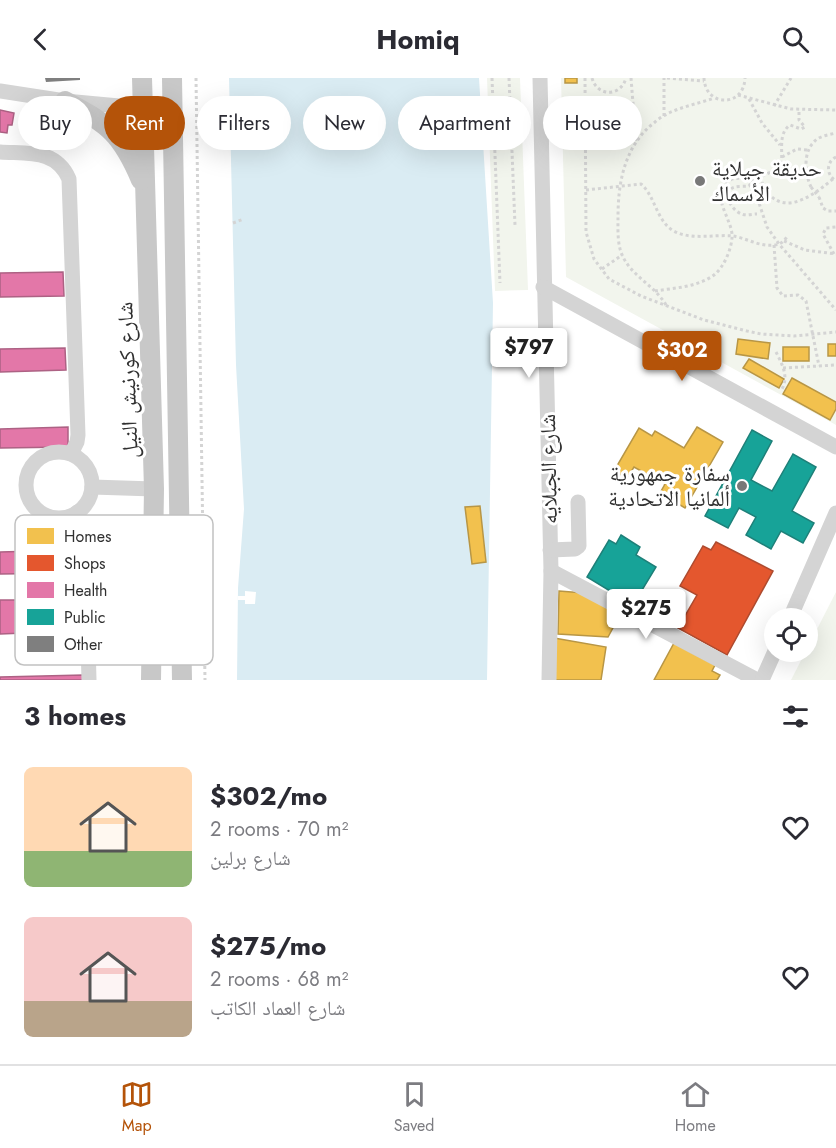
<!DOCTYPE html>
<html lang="en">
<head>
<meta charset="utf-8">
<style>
	body { margin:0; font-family:Jost,"Noto Naskh Arabic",sans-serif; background:#f2f2f3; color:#2b2b33; height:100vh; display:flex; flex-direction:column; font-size:22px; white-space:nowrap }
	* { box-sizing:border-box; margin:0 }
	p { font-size:20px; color:#7c7c81 }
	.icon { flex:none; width:33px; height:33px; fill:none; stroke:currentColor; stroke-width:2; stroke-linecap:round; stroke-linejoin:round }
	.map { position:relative; height:602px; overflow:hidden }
	.sheet { display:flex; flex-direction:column; background:#fff; flex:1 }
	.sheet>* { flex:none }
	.banner { position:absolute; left:18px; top:18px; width:801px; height:54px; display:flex; gap:12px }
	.controls { position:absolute; left:764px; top:530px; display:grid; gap:12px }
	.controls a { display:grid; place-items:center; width:54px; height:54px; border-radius:50%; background:#fff; box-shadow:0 6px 24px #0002; font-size:30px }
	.price { position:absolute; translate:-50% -51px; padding:0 14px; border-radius:6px; background:#fff; color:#222; font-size:20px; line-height:39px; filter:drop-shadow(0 2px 3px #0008) }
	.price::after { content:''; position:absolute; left:50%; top:36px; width:18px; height:14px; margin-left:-9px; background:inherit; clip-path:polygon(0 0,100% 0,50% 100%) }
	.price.active { background:#b45309; color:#fff }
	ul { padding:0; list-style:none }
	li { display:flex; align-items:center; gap:18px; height:150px; padding:0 24px }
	li span { display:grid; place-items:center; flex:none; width:168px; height:120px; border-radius:9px; color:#555 }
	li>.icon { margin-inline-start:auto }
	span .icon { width:72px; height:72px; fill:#fffc; stroke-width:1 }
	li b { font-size:26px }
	h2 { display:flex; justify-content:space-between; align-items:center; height:72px; padding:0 24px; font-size:26px }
	.chip { padding:0 21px; border-radius:27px; background:#fff; box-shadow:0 6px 24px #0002; font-size:21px; line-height:54px }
	.chip.active { background:#b45309; color:#fff }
	header { display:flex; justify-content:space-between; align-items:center; height:78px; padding:0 24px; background:#fff; font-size:27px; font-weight:700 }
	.dock { display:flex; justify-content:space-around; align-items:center; height:84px; border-top:2px solid #e1e1e2; background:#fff; font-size:16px; color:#7c7c81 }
	.dock a { display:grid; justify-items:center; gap:3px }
	.dock .active { color:#b45309 }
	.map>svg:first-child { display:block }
	.green { fill:#f2f5ed }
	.water { fill:#daecf3 }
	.pier { fill:#fff }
	.homes { fill:#f2c14e; stroke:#b89645; stroke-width:1.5 }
	.shops { fill:#e4572e; stroke:#ae4b2f; stroke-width:1.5 }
	.health { fill:#e377a8; stroke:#ad6284; stroke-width:1.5 }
	.public { fill:#17a398; stroke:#1e8079; stroke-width:1.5 }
	.building { fill:#7f7f7f }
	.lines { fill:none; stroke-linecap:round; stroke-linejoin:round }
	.path { stroke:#d4d4d4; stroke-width:3; stroke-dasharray:3 3; stroke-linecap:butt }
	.minor { stroke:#d4d4d4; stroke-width:15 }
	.major { stroke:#c8c8c8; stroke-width:20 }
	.path-bridge { stroke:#d4d4d4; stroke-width:3; stroke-dasharray:3 3; stroke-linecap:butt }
	.poi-dot { fill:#787878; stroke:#fff; stroke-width:2 }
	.labels { text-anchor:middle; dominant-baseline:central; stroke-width:6; stroke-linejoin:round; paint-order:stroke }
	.poi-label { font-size:22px; fill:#303030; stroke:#fff; text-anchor:start }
	.street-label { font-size:22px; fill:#303030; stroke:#fff }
	.key { fill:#fff; stroke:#c1c1c1; stroke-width:1.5 }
	.key-label { font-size:16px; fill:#303030 }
</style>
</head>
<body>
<header><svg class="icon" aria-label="back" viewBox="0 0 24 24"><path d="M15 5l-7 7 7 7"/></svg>Homiq<svg class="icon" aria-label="search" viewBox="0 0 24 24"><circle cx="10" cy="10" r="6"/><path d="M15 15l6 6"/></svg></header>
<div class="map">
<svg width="836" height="602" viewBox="0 0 836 602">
	<rect width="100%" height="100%" fill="#fff"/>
	<g class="green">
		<path d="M 487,0 L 520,0 L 528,212 L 495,213 Z"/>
		<path d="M 561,0 L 836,0 L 836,347 L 566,199 Z"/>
		<path d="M 836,514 L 836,602 L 791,602 Z"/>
	</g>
	<path class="water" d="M 229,0 L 479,0 L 493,225 L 487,602 L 237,602 L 238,510 L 244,431 L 236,287 Z"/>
	<path class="pier" d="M 245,513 L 256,514 L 255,526 L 245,526 L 245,522 L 238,522 L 238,518 L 245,518 Z"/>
	<g class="homes">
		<rect x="565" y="0" width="12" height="5"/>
		<path d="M 738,261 L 770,265 L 768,281 L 736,276 Z"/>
		<rect x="828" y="266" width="8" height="12"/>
		<rect x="783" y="269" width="26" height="14"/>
		<path d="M 749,281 L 784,301 L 779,310 L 743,290 Z"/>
		<path d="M 792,300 L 836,324 L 836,331 L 830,342 L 783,316 Z"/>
		<path d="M 697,349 L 723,364 L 685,430 L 660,415 L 665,406 L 634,389 L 627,400 L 614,393 L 639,350 L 652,358 L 655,353 L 684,370 Z"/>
		<path d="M 480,428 L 486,484 L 472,486 L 465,429 Z"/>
		<path d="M 559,513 L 584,515 L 621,535 L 608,559 L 558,556 Z"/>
		<path d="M 554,560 L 606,569 L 601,602 L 552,602 Z"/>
		<path d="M 674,565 L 715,587 L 712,593 L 720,597 L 717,602 L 654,602 Z"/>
	</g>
	<path class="shops" d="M 716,464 L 773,493 L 727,577 L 678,550 L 697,517 L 680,508 L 703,468 L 711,472 Z"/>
	<g class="health">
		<path d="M 0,32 L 14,35 L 12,47 L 8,47 L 7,55 L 0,54 Z"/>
		<path d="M 63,194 L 64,218 L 0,219 L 0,195 Z"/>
		<path d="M 65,270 L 66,292 L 0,294 L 0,271 Z"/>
		<path d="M 68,349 L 68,369 L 0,370 L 0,351 Z"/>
		<path d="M 71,472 L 72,495 L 0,496 L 0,474 Z"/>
		<path d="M 0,522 L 22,522 L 24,555 L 0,556 Z"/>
		<path d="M 83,597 L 83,602 L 0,602 L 0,599 Z"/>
	</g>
	<g class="public">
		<path d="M 752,352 L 772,363 L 751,402 L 772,413 L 793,376 L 816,389 L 792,433 L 814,445 L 803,465 L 781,453 L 771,471 L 746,457 L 756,439 L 739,430 L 728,450 L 705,438 Z"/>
		<path d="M 621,457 L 640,469 L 636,477 L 656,489 L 633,527 L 587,499 L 609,462 L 616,466 Z"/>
	</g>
	<path class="building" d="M 45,0 L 80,0 L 80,2 L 46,4 Z"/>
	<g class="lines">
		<g class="path">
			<path d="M 196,0 L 205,602"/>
			<path d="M 492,0 L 500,205"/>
			<path d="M 509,0 L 515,147"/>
			<path d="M 585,0 L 586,154 L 594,181 L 609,201 L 641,218 L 704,242 L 747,253 L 761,256 L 794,258 L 836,254"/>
			<path d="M 592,0 C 597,19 621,19 626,0"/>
			<path d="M 631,0 L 636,64"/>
			<path d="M 667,0 L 704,3"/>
			<path d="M 704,0 C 705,29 744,30 745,0"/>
			<path d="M 738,17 L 791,31 L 836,32"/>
			<path d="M 749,21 L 762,45 L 780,67"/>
			<path d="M 774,28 L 791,0"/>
			<path d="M 664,38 L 664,0"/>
			<path d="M 230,57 L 245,56"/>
			<path d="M 782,79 L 797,71 L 808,72"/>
			<path d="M 836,79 C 826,84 826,97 836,103"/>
			<path d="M 759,99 C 762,104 765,111 769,116 C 788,138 817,114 833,101"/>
			<path d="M 751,103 L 780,90 C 785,77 776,57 790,47 L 801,51 L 805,49 L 799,42 L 799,33"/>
			<path d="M 751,105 L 757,109 L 759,125 L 767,149 L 779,166 L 836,232"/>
			<path d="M 811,109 C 805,96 803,76 813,65 C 818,58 828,57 836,55"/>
			<path d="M 586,112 L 641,106 C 655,118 656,141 672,152 C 690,163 714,156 733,158 C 746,160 760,169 774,167 C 781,167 785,162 788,157"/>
			<path d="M 819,119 L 823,130 L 828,133 L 836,133"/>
			<path d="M 233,145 L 244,141"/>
			<path d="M 784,163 L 805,172 L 836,176"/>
			<path d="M 774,167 L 777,210 L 783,218 L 798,217 L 806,223 L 819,288"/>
			<path d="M 834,176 L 823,156 L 826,150 L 836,149"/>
			<path d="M 602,191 L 622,177"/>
			<path d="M 655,213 C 674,210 698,209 714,197 C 724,189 731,172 732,160 C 734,143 708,116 728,103 C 735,99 743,100 750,102 L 751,105 L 749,108 C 743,109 734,107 730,112 C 723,119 734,134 742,136 C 746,138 752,136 757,136"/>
			<path d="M 666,227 C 655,208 633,199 623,179 C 617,167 618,152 618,139 C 618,103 625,67 655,44 C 671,30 695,27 714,20"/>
			<path d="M 776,274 C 782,286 789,298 782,311"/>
			<path d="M 783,290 L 836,287"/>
		</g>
		<g class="minor">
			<path d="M 540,0 L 551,493 L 549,602"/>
			<path d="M 0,13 L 65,23 L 173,33"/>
			<path d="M 0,74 C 28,76 56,71 69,101 L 78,357 L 77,364 L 71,376"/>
			<path d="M 543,209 L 836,369"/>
			<circle cx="59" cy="407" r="33"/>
			<path d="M 92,409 L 154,411"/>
			<path d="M 77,434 L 85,452 L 89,602"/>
			<path d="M 550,472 L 575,471 L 579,468 L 578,424"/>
			<path d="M 551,493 L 757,602"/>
			<path d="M 86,518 C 74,518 59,515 48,518 C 25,523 29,559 49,565 C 60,568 76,565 87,565"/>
			<path d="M 790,540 L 836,435"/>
			<path d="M 762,602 L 775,573"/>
		</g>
		<g class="major">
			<path d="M 142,0 L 154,411 L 151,602"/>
			<path d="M 172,0 L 182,602"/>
			<path d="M 65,23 C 109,46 122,57 141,102"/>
		</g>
		<path class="path-bridge" d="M 811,109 L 819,119"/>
	</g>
	<g class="poi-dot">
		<circle cx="700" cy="103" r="6"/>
		<circle cx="742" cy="408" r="6"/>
	</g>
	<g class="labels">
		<g class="poi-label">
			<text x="712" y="90">حديقة جيلاية<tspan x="712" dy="25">الأسماك</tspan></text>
			<text x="730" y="395" text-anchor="end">سفارة جمهورية<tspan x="730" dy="25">ألمانيا الاتحادية</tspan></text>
		</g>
		<g class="street-label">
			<text transform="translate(127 302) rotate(-92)">شارع كورنيش النيل</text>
			<text transform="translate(548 391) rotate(-91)">شارع الجبلايه</text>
		</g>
	</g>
	<rect x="15" y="437" width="198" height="150" rx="9" class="key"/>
	<rect x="27" y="450" width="27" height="16" fill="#f2c14e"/>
	<rect x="27" y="477" width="27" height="16" fill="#e4572e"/>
	<rect x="27" y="504" width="27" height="16" fill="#e377a8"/>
	<rect x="27" y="531" width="27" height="16" fill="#17a398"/>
	<rect x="27" y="558" width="27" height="16" fill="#7f7f7f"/>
	<g class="key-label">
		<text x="64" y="464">Homes</text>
		<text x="64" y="491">Shops</text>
		<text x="64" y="518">Health</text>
		<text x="64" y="545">Public</text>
		<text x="64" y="572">Other</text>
	</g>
</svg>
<div class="controls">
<a><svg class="icon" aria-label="locate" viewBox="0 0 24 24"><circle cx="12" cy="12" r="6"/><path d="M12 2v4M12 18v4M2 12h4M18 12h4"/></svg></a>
</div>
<b class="price" style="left:529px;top:301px">$797</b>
<b class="price active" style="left:682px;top:304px">$302</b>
<b class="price" style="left:646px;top:562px">$275</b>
<div class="banner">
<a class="chip">Buy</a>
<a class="chip active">Rent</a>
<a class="chip">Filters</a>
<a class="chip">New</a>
<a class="chip">Apartment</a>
<a class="chip">House</a>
</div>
</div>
<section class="sheet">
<h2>3 homes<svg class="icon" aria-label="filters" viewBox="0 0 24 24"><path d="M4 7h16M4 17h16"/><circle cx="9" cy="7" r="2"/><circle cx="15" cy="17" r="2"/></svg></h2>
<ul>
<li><span style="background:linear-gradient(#ffd9b3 70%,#8fb573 0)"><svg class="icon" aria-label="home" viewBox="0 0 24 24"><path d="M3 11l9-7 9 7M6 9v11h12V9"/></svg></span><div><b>$302/mo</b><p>2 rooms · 70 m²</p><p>شارع برلين</p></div><svg class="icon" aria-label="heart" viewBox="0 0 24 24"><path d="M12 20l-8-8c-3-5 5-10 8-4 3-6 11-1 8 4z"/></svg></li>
<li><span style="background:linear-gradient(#f6c9c9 70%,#b9a48a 0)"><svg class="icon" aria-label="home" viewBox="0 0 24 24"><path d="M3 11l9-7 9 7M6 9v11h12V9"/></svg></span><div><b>$275/mo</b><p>2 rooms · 68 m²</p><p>شارع العماد الكاتب</p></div><svg class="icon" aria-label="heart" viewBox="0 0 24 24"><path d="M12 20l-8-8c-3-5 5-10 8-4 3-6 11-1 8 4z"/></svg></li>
</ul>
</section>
<nav class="dock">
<a class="active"><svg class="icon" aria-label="map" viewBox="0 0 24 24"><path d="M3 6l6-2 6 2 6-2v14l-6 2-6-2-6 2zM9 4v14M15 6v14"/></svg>Map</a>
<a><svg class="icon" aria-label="saved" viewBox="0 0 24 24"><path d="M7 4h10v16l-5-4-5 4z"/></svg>Saved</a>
<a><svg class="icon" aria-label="home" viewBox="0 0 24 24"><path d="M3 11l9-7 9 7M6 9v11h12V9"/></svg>Home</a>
</nav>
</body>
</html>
